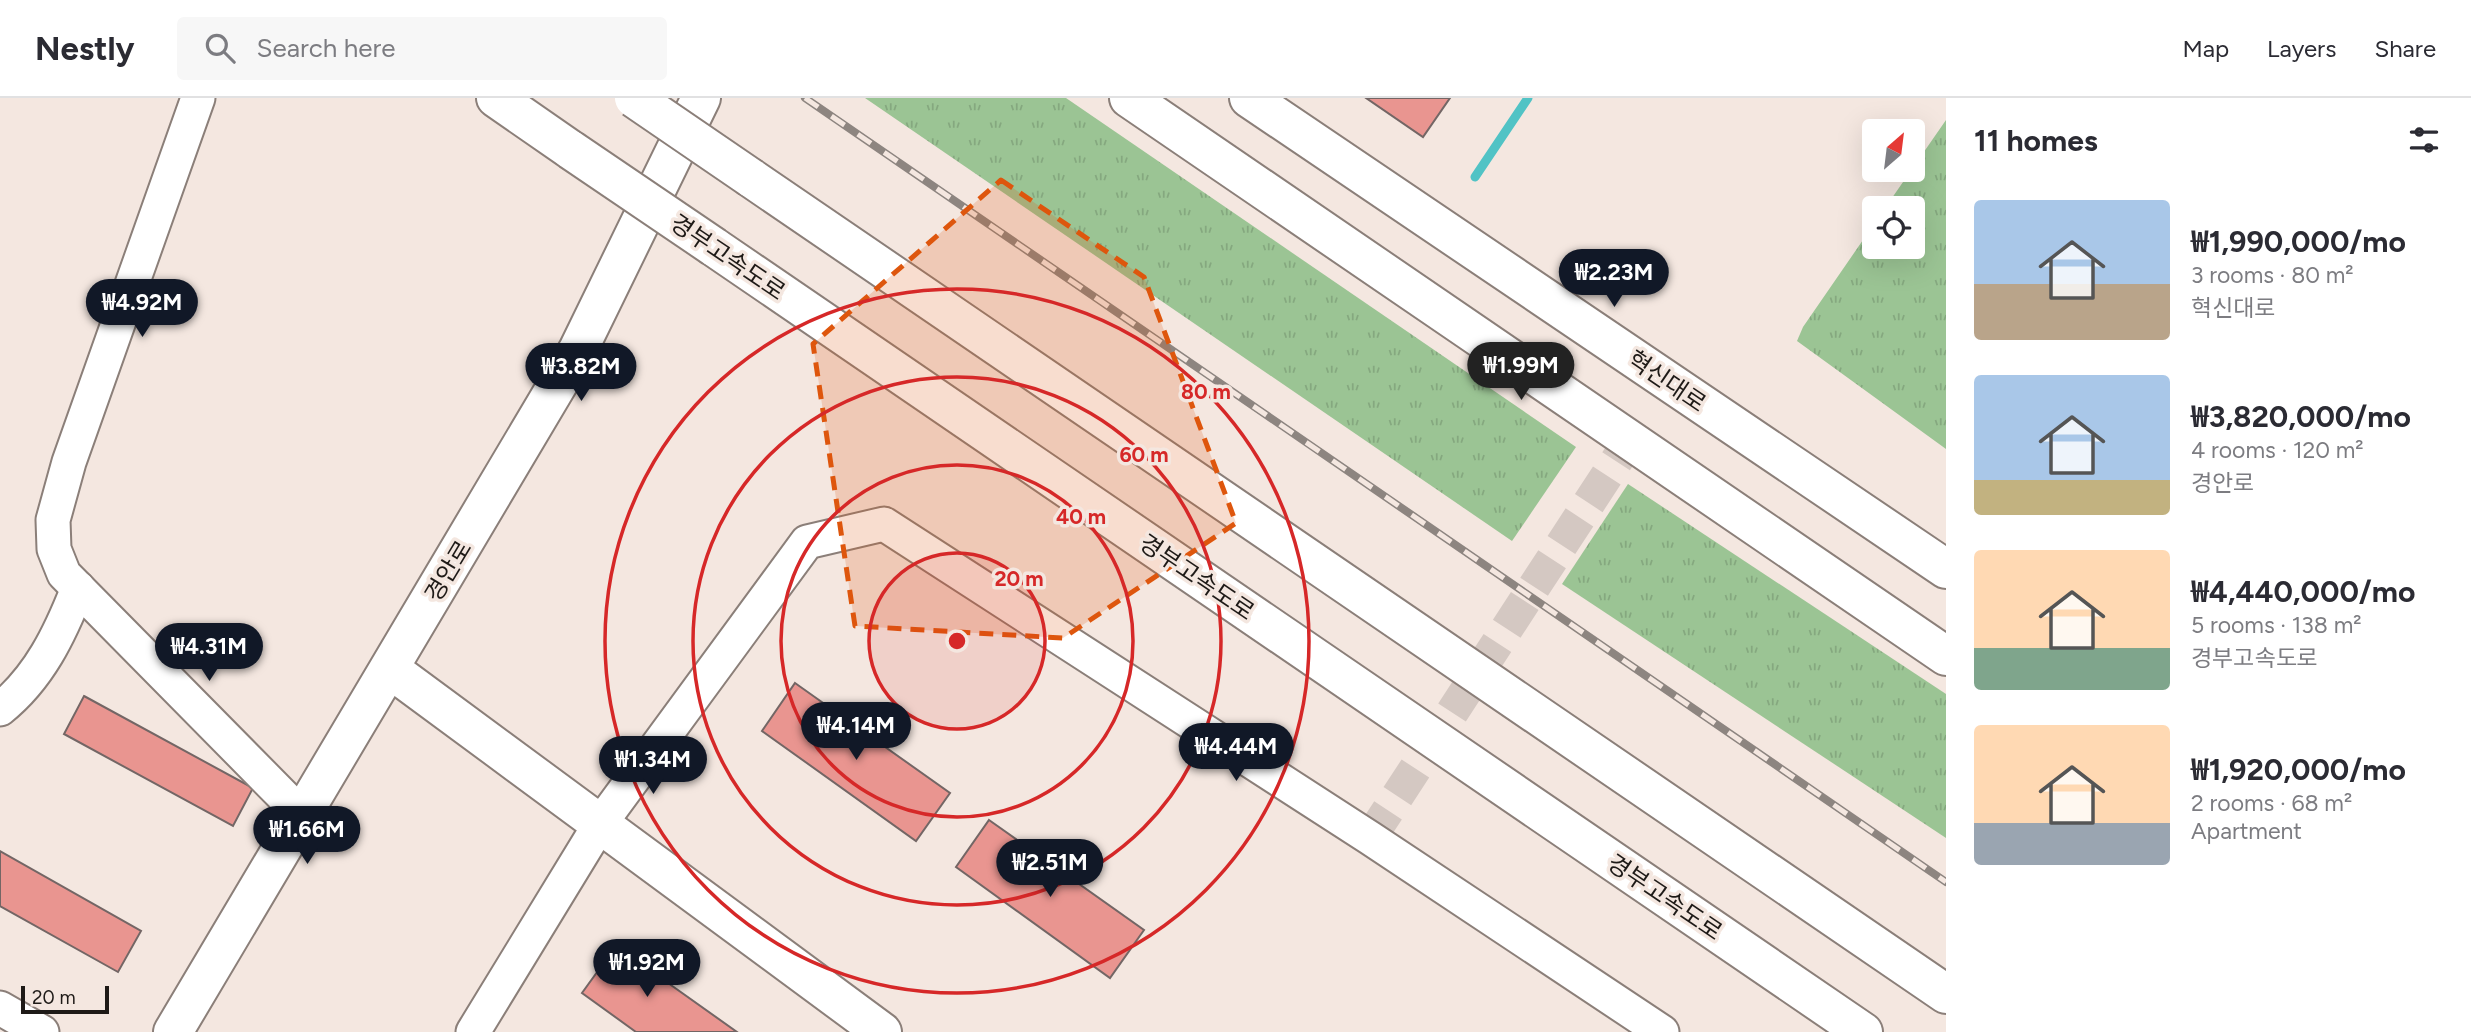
<!DOCTYPE html>
<html lang="en">
<head>
<meta charset="utf-8">
<style>
	body { margin:0; font-family:Figtree,"Noto Sans KR",sans-serif; background:#f7f7f7; color:#2b2b33; height:100vh; display:flex; flex-direction:column; font-size:26px; white-space:nowrap }
	* { box-sizing:border-box; margin:0 }
	p { font-size:23px; color:#7c7c81 }
	.icon { flex:none; width:38px; height:38px; fill:none; stroke:currentColor; stroke-width:2; stroke-linecap:round; stroke-linejoin:round }
	.map { position:relative; flex:1; overflow:hidden }
	.panel { display:flex; flex-direction:column; background:#fff; width:525px }
	.panel>* { flex:none }
	.needle { width:46px; rotate:28deg }
	.controls { position:absolute; left:1862px; top:21px; display:grid; gap:14px }
	.controls a { display:grid; place-items:center; width:63px; height:63px; border-radius:7px; background:#fff; box-shadow:0 7px 28px #0002; font-size:35px }
	.scale { position:absolute; left:21px; bottom:18px; width:88px; box-sizing:border-box; padding-left:7px; border:4px solid #1e1a17; border-top:0; font-size:19px; line-height:24px; white-space:nowrap; color:#1e1a17; -webkit-text-stroke:5px #f4e7e0; paint-order:stroke }
	.price { position:absolute; translate:-50% -60px; padding:0 16px; border-radius:24px; background:#111827; color:#fff; font-size:23px; line-height:46px; filter:drop-shadow(0 2px 4px #0008) }
	.price::after { content:''; position:absolute; left:50%; top:42px; width:21px; height:16px; margin-left:-10px; background:inherit; clip-path:polygon(0 0,100% 0,50% 100%) }
	.price.selected { background:#222; color:#fff }
	ul { padding:0; list-style:none }
	li { display:flex; align-items:center; gap:21px; height:175px; padding:0 28px }
	li span { display:grid; place-items:center; flex:none; width:196px; height:140px; border-radius:7px; color:#555 }
	li>.icon { margin-inline-start:auto }
	span .icon { width:84px; height:84px; fill:#fffc; stroke-width:1 }
	li b { font-size:30px }
	h2 { display:flex; justify-content:space-between; align-items:center; height:84px; padding:0 28px; font-size:30px }
	header { display:flex; align-items:center; gap:42px; box-sizing:border-box; height:98px; padding:0 35px; background:#fff; border-bottom:2px solid #e1e1e2 }
	header strong { font-size:33px }
	nav { display:flex; gap:38px; margin-inline-start:auto; font-size:24px }
	.search { width:490px; height:63px; background:#f7f7f7; display:flex; align-items:center; gap:18px; box-sizing:border-box; padding:0 24px; border-radius:7px; color:#7c7c81; font-size:26px }
	main { display:flex; flex:1; min-height:0 }
	.map>svg:first-child { display:block }
	.grass { fill:url(#grass-tufts) }
	.lines { fill:none; stroke-linecap:round; stroke-linejoin:round }
	.stream { stroke:#51c3c5; stroke-width:9 }
	.building { fill:#e99590; stroke:#736665; stroke-width:2 }
	.street-tunnel { stroke:#d4c8c2; stroke-width:33; stroke-dasharray:33 17; stroke-linecap:butt }
	.street-casing { stroke:#8b7f79; stroke-width:37 }
	.secondary-casing { stroke:#8b7f79; stroke-width:42 }
	.highway-casing { stroke:#8b7f79; stroke-width:42 }
	.street { stroke:#fff; stroke-width:33 }
	.secondary { stroke:#fff; stroke-width:38 }
	.highway { stroke:#fff; stroke-width:38 }
	.rail-casing { stroke:#8d8580; stroke-width:8 }
	.rail { stroke:#f4e7e0; stroke-width:5; stroke-dasharray:16; stroke-linecap:butt }
	.highway-bridge-casing { stroke:#8b7f79; stroke-width:42; stroke-linecap:butt }
	.highway-bridge { stroke:#fff; stroke-width:38 }
	.marked { fill:#de560d; fill-opacity:0.2; stroke:#de560d; stroke-width:5; stroke-dasharray:14 9; stroke-linejoin:round }
	.ring { fill:none; stroke:#d62828; stroke-width:3.5 }
	.labels { text-anchor:middle; dominant-baseline:central; stroke-width:7; stroke-linejoin:round; paint-order:stroke }
	.street-label { font-size:24px; fill:#1e1a17; stroke:#f4e7e0 }
	.centre { fill:#d62828; stroke:#f4e7e0; stroke-width:3.5 }
	.ring-label { font-size:21px; text-anchor:middle; font-weight:bold; fill:#d62828; stroke:#f4e7e0; stroke-width:7; stroke-linejoin:round; paint-order:stroke }
</style>
</head>
<body>
<header>
<strong>Nestly</strong>
<div class="search"><svg class="icon" aria-label="search" viewBox="0 0 24 24"><circle cx="10" cy="10" r="6"/><path d="M15 15l6 6"/></svg>Search here</div>
<nav><a>Map</a><a>Layers</a><a>Share</a></nav>
</header>
<main>
<div class="map">
<svg width="1946" height="934" viewBox="0 0 1946 934">
	<defs>
		<pattern id="grass-tufts" width="24" height="20" patternUnits="userSpaceOnUse" patternTransform="scale(1.75)"><rect width="24" height="20" fill="#9bc494"/><path d="M3 7l-1-3M5 7V3M7 7l1-3M15 17l-1-3M17 17v-4M19 17l1-3" fill="none" stroke="#85a87f"/></pattern>
	</defs>
	<rect width="100%" height="100%" fill="#f4e7e0"/>
	<g class="grass">
		<path d="M 865,0 L 1066,0 L 1576,349 L 1512,443 Z"/>
		<path d="M 1946,22 L 1946,351 L 1797,243 L 1803,229 L 1874,126 L 1874,149 L 1913,149 L 1913,110 L 1885,110 Z"/>
		<path d="M 1628,386 L 1946,596 L 1946,740 L 1562,486 Z"/>
	</g>
	<g class="lines">
		<path class="stream" d="M 1475,79 L 1528,0"/>
	</g>
	<g class="building">
		<path d="M 1366,0 L 1450,0 L 1423,39 Z"/>
		<path d="M 795,585 L 950,695 L 916,743 L 762,633 Z"/>
		<path d="M 84,598 L 253,690 L 233,728 L 64,636 Z"/>
		<path d="M 989,722 L 1144,832 L 1110,880 L 956,769 Z"/>
		<path d="M 0,753 L 141,833 L 118,874 L 0,808 Z"/>
		<path d="M 616,848 L 737,934 L 636,934 L 582,895 Z"/>
	</g>
	<g class="lines">
		<path class="street-tunnel" d="M 1370,740 L 1630,342"/>
		<g class="street-casing">
			<g id="street">
				<path d="M 198,0 L 69,364 L 53,422 L 54,451 L 64,476 L 302,717"/>
				<path d="M 0,611 C 39,580 60,536 78,490"/>
				<path d="M 0,910 L 42,934"/>
				<path d="M 473,934 L 600,726 L 807,444 L 884,426 L 1370,740 L 1662,934"/>
			</g>
		</g>
		<g class="secondary-casing">
			<g id="secondary">
				<path d="M 1129,0 L 1946,558"/>
				<path d="M 1249,0 L 1946,471"/>
				<path d="M 390,571 L 882,934"/>
				<path d="M 173,934 L 578,252 L 701,0"/>
			</g>
		</g>
		<g class="highway-casing">
			<g id="highway">
				<path d="M 496,0 L 571,52"/>
				<path d="M 751,80 L 1946,896"/>
				<path d="M 714,149 L 1863,934"/>
			</g>
		</g>
		<use href="#street" class="street"/>
		<use href="#secondary" class="secondary"/>
		<use href="#highway" class="highway"/>
		<g class="rail-casing">
			<path id="rail" d="M 805,0 L 1946,784"/>
		</g>
		<use href="#rail" class="rail"/>
		<g class="highway-bridge-casing">
			<g id="highway-bridge">
				<path d="M 634,0 L 751,80"/>
				<path d="M 571,52 L 714,149"/>
			</g>
		</g>
		<use href="#highway-bridge" class="highway-bridge"/>
	</g>
	<path class="marked" d="M 1001,82 L 1144,179 L 1236,425 L 1063,540 L 855,528 L 813,246 Z"/>
	<circle cx="957" cy="543" r="88" fill="#d62828" fill-opacity=".12"/>
	<g class="ring">
		<circle cx="957" cy="543" r="88"/>
		<circle cx="957" cy="543" r="176"/>
		<circle cx="957" cy="543" r="264"/>
		<circle cx="957" cy="543" r="352"/>
	</g>
	<g class="labels">
		<g class="street-label">
			<text transform="translate(728 159) rotate(34)">경부고속도로</text>
			<text transform="translate(1667 283) rotate(34)">혁신대로</text>
			<text transform="translate(448 473) rotate(-59)">경안로</text>
			<text transform="translate(1197 479) rotate(34)">경부고속도로</text>
			<text transform="translate(1665 799) rotate(34)">경부고속도로</text>
		</g>
	</g>
	<circle cx="957" cy="543" r="10" class="centre"/>
	<g class="ring-label">
		<text x="1206" y="301">80 m</text>
		<text x="1144" y="364">60 m</text>
		<text x="1081" y="426">40 m</text>
		<text x="1019" y="488">20 m</text>
	</g>
</svg>
<div class="controls">
<a><svg class="needle" viewBox="-14 -14 28 28"><path d="M0-13l5 13h-10z" fill="#e53935"/><path d="M0 13l5-13h-10z" fill="#7c7c81"/></svg></a>
<a><svg class="icon" aria-label="locate" viewBox="0 0 24 24"><circle cx="12" cy="12" r="6"/><path d="M12 2v4M12 18v4M2 12h4M18 12h4"/></svg></a>
</div>
<div class="scale">20 m</div>
<b class="price" style="left:1614px;top:211px">₩2.23M</b>
<b class="price" style="left:142px;top:241px">₩4.92M</b>
<b class="price selected" style="left:1521px;top:304px">₩1.99M</b>
<b class="price" style="left:581px;top:305px">₩3.82M</b>
<b class="price" style="left:209px;top:585px">₩4.31M</b>
<b class="price" style="left:856px;top:664px">₩4.14M</b>
<b class="price" style="left:1236px;top:685px">₩4.44M</b>
<b class="price" style="left:653px;top:698px">₩1.34M</b>
<b class="price" style="left:307px;top:768px">₩1.66M</b>
<b class="price" style="left:1050px;top:801px">₩2.51M</b>
<b class="price" style="left:647px;top:901px">₩1.92M</b>
</div>
<section class="panel">
<h2>11 homes<svg class="icon" aria-label="filters" viewBox="0 0 24 24"><path d="M4 7h16M4 17h16"/><circle cx="9" cy="7" r="2"/><circle cx="15" cy="17" r="2"/></svg></h2>
<ul>
<li><span style="background:linear-gradient(#a9c7e8 60%,#b9a48a 0)"><svg class="icon" aria-label="home" viewBox="0 0 24 24"><path d="M3 11l9-7 9 7M6 9v11h12V9"/></svg></span><div><b>₩1,990,000/mo</b><p>3 rooms · 80 m²</p><p>혁신대로</p></div></li>
<li><span style="background:linear-gradient(#a9c7e8 75%,#c2b280 0)"><svg class="icon" aria-label="home" viewBox="0 0 24 24"><path d="M3 11l9-7 9 7M6 9v11h12V9"/></svg></span><div><b>₩3,820,000/mo</b><p>4 rooms · 120 m²</p><p>경안로</p></div></li>
<li><span style="background:linear-gradient(#ffd9b3 70%,#7fa58c 0)"><svg class="icon" aria-label="home" viewBox="0 0 24 24"><path d="M3 11l9-7 9 7M6 9v11h12V9"/></svg></span><div><b>₩4,440,000/mo</b><p>5 rooms · 138 m²</p><p>경부고속도로</p></div></li>
<li><span style="background:linear-gradient(#ffd9b3 70%,#9aa5b1 0)"><svg class="icon" aria-label="home" viewBox="0 0 24 24"><path d="M3 11l9-7 9 7M6 9v11h12V9"/></svg></span><div><b>₩1,920,000/mo</b><p>2 rooms · 68 m²</p><p>Apartment</p></div></li>
</ul>
</section>
</main>
</body>
</html>
